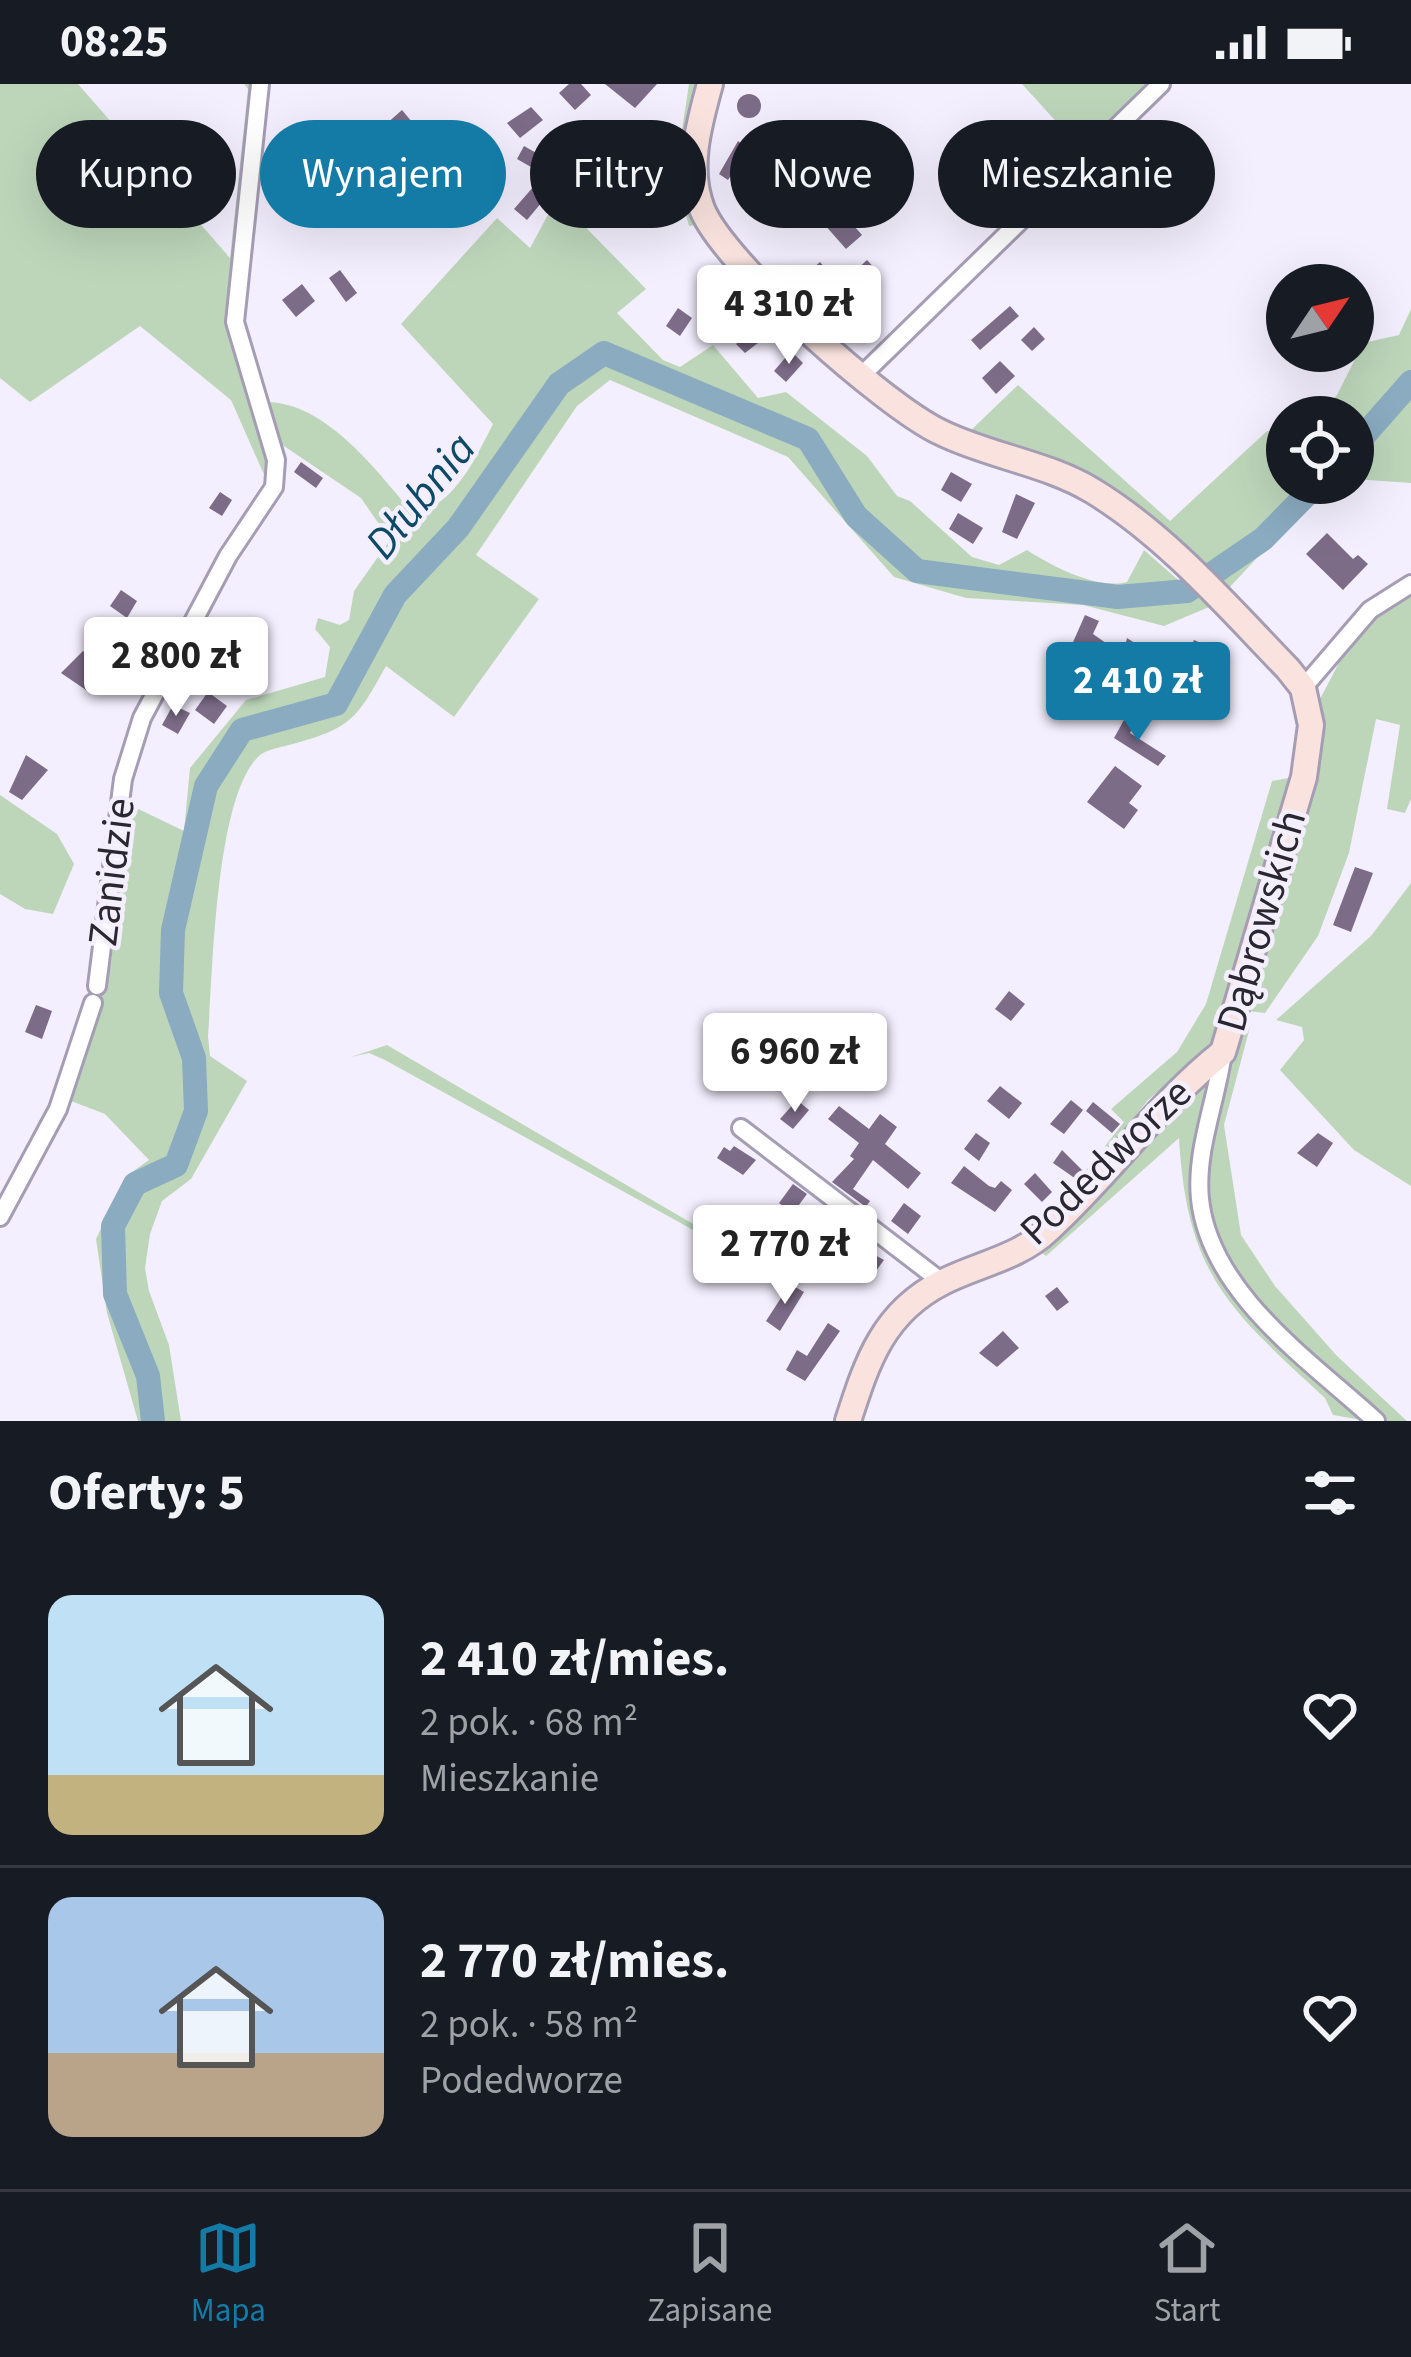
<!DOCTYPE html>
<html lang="pl">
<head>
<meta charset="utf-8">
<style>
	body { margin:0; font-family:"Source Sans 3",sans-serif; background:#242831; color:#f1f3f6; height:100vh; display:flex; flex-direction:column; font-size:45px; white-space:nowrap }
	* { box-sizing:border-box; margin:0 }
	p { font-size:39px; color:#9ea1a6 }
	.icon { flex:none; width:66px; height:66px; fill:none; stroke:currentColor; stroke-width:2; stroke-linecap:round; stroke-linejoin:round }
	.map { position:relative; height:1337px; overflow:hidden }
	.drawer { display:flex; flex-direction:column; background:#171b24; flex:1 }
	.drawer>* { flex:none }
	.hud { position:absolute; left:36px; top:36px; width:1341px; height:108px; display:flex; gap:24px }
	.needle { width:78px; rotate:55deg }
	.tools { position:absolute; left:1266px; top:180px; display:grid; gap:24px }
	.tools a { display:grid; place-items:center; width:108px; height:108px; border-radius:50%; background:#171b24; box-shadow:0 12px 48px #0002; font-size:60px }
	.price { position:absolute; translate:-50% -102px; padding:0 27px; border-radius:12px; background:#fff; color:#222; font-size:39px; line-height:78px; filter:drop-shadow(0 3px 6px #0008) }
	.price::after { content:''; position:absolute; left:50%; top:72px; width:36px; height:27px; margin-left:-18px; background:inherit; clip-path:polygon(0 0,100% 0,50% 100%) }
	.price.active { background:#147ba6; color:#fff }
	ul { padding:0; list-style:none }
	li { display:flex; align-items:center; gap:36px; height:300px; padding:0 48px }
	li+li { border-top:3px solid #363941 }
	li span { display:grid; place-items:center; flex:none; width:336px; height:240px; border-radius:24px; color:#555 }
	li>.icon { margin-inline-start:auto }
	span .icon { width:144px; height:144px; fill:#fffc; stroke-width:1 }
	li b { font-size:51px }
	h2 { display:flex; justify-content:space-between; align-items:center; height:144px; padding:0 48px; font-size:51px }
	.pill { padding:0 42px; border-radius:54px; background:#171b24; box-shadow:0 12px 48px #0002; font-size:42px; line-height:108px }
	.pill.active { background:#147ba6; color:#fff }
	.status { display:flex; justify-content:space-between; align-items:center; height:84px; padding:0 60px; background:#171b24; direction:ltr }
	.status svg { height:33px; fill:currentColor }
	.dock { display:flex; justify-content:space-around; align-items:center; height:168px; border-top:3px solid #363941; background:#171b24; font-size:33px; color:#9ea1a6 }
	.dock a { display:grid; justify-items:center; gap:6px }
	.dock .active { color:#147ba6 }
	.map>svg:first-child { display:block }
	.green { fill:#bdd6ba }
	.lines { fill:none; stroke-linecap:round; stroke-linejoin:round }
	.river { stroke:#8aabc0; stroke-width:24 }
	.building { fill:#7d6c88 }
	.street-casing { stroke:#a59db4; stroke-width:22 }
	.secondary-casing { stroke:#a59db4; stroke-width:30 }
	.street { stroke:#fff; stroke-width:16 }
	.secondary { stroke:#fae3de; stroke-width:24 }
	.labels { text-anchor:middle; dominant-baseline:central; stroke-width:9; stroke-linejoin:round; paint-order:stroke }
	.street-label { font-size:42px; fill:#2b2730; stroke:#f4effe }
	.water-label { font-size:45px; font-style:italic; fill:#0e4968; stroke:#f4effe }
</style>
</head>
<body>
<div class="status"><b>08:25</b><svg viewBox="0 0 49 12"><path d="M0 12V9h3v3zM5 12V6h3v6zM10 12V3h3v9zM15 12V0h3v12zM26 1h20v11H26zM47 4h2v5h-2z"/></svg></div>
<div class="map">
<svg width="1411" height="1337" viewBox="0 0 1411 1337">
	<rect width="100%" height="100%" fill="#f4effe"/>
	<g class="green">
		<path d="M 0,0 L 78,0 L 230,174 L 248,5 L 244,0 L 255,0 L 229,248 L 273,374 L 266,395 L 231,316 L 140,242 L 30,318 L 0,294 Z"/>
		<path d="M 689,0 L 700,0 L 689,116 L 696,141 L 689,142 L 675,92 Z"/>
		<path d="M 1022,0 L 1156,0 L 1084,68 Z"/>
		<path d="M 557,114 L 646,205 L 617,229 L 663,276 L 680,283 L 713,261 L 758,314 L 786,308 L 867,372 L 897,412 L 910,417 L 972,473 L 999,481 L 1027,466 C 1052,482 1097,506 1127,498 L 1144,466 L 1209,523 L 1164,542 L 1083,521 L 966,514 L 894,493 L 788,373 L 610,296 L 577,322 L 476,471 L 539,515 L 454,633 L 386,582 C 357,634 352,644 293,660 C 282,663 267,665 259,672 C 215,713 213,890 208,952 L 210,972 L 247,997 L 191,1095 L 162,1117 L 150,1150 L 145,1184 L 149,1207 L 169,1261 L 181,1337 L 138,1337 L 107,1229 L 96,1155 L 125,1093 L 149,1076 L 105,1030 L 71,1017 L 111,879 L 128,720 L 184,747 L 190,684 L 246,616 L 325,593 L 330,563 L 315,545 L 318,534 L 340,541 L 349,536 L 354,507 L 390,456 L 361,414 L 281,360 L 264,318 C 325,316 379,389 415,432 C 457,416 474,377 493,340 L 401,240 L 497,134 L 530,164 Z"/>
		<path d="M 1411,225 L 1411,399 L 1353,395 L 1353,333 L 1314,333 L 1337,311 L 1363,259 L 1399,251 Z"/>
		<path d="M 1018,301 L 1170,437 L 1267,347 L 1287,344 L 1287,399 L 1336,399 L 1323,403 L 1229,504 L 1195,474 L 968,349 Z"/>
		<path d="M 1411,510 L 1411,715 L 1405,729 L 1387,725 L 1400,641 L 1376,635 L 1349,769 L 1318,852 L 1265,929 L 1248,927 L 1314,684 L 1318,619 L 1344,569 L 1385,522 Z"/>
		<path d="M 1294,693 L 1223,941 L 1211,962 L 1148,1016 L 1091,1088 L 1087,1085 L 1124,1038 L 1111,1025 L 1177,968 L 1206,920 L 1272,697 Z"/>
		<path d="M 0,711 L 57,750 L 74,780 L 53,830 L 25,825 L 0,810 Z"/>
		<path d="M 1411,799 L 1411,1102 L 1354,1066 L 1280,986 L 1304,956 L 1302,943 L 1276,936 L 1371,852 Z"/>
		<path d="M 1242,943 L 1250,943 L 1224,1041 L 1241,1151 L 1275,1202 L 1337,1272 L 1407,1337 L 1386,1337 C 1326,1281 1234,1219 1214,1134 C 1200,1074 1226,1001 1242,943 Z"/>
		<path d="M 387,961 L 741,1168 L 731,1185 L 695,1147 L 385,976 L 369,969 L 351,973 Z"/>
		<path d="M 1208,994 L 1203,1156 L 1367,1337 L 1333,1331 L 1325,1314 C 1229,1225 1187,1192 1179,1054 L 1046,1172 L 1040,1167 Z"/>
	</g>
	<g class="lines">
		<g class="river">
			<path d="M 1353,364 L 1411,298"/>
			<path d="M 153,1337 L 148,1292 L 115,1210 L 113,1142 L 135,1100 L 176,1081 L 196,1027 L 194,974 L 171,909 L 173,846 L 206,702 L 242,646 L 336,620 L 395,511 L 458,444 L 559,300 L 604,269 L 808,355 L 856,432 L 917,487 L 1118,513 L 1187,507 L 1263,455 L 1318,399"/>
		</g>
	</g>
	<g class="building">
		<path d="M 569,0 L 581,0 L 591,11 L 575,26 L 559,9 Z"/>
		<path d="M 605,0 L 657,0 L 635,24 Z"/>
		<circle cx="749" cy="22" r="12"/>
		<path d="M 531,23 L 543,36 L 520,54 L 507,39 Z"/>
		<path d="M 402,26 L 417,44 L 391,65 L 377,48 Z"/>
		<path d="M 621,45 L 639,64 L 617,79 L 602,64 Z"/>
		<path d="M 455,51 L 482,75 L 470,89 L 448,70 L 452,65 L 446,61 Z"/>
		<path d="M 284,57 L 298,74 L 282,87 L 268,71 Z"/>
		<path d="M 323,57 L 338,69 L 328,81 L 313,69 Z"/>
		<path d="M 738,57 L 758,72 L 746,89 L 737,82 L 728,96 L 719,90 Z"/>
		<path d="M 524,62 L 552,78 L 545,91 L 517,75 Z"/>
		<path d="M 324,86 L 339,99 L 324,116 L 309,102 Z"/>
		<circle cx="789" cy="114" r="13"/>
		<path d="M 534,102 L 547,112 L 527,136 L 514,125 Z"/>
		<path d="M 840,126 L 862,151 L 846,165 L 824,140 Z"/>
		<path d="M 867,176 L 881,191 L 843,227 L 853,238 L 838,251 L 796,200 L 820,178 L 840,201 Z"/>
		<path d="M 340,186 L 357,209 L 346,218 L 329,194 Z"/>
		<path d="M 302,200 L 315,217 L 296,233 L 282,216 Z"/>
		<path d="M 711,204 L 719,214 L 728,206 L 737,216 L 716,237 L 698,215 Z"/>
		<path d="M 1010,222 L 1019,232 L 980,266 L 971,256 Z"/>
		<path d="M 678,224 L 692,234 L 680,252 L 666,242 Z"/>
		<path d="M 754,235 L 767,252 L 745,269 L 736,260 L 743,254 L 738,247 Z"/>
		<path d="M 1034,243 L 1045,255 L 1032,267 L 1021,256 Z"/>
		<path d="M 791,267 L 803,279 L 786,298 L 774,287 Z"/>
		<path d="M 1000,277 L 1015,292 L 996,310 L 982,294 Z"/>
		<path d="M 301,378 L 323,394 L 316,404 L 294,388 Z"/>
		<path d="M 951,388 L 972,400 L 961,418 L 941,406 Z"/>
		<path d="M 220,408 L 232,416 L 222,432 L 209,424 Z"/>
		<path d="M 1016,410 L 1035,419 L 1017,455 L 1002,448 Z"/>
		<path d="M 958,429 L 983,444 L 973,460 L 949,445 Z"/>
		<path d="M 1327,449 L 1353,475 L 1358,471 L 1368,480 L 1343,506 L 1306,470 Z"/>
		<path d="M 121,506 L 137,517 L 127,534 L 110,522 Z"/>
		<path d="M 1085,531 L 1099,537 L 1093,550 L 1123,571 L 1127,554 L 1150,569 L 1133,596 L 1087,565 L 1084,571 L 1070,565 Z"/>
		<path d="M 1194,556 L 1214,565 L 1207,581 L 1186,573 Z"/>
		<path d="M 83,567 L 100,578 L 86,606 L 61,589 Z"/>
		<path d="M 1159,592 L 1191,606 L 1184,621 L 1152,607 Z"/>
		<path d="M 208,608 L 227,622 L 214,640 L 195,626 Z"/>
		<path d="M 173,621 L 190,629 L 178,650 L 162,641 Z"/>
		<path d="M 1124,636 L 1134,641 L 1130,649 L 1166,672 L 1158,682 L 1114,654 Z"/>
		<path d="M 26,671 L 48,686 L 22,716 L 9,708 Z"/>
		<path d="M 1115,682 L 1142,702 L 1129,719 L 1138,726 L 1124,745 L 1087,718 Z"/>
		<path d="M 1355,783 L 1373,789 L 1351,848 L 1333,841 Z"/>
		<path d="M 1009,907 L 1025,920 L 1011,937 L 995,925 Z"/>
		<path d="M 36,921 L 52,927 L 42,955 L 25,948 Z"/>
		<path d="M 1000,1002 L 1022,1019 L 1009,1035 L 987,1017 Z"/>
		<path d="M 797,1016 L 809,1026 L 793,1045 L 780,1035 Z"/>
		<path d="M 1071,1016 L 1083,1026 L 1064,1050 L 1050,1040 Z"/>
		<path d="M 1093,1018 L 1120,1040 L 1112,1049 L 1086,1027 Z"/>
		<path d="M 839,1022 L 869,1045 L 880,1030 L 897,1043 L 885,1060 L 921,1089 L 908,1105 L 873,1076 L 853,1105 L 870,1117 L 866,1123 L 832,1098 L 854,1075 L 850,1072 L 859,1059 L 828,1035 Z"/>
		<path d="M 976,1049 L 990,1059 L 979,1077 L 964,1065 Z"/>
		<path d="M 1318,1049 L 1333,1059 L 1317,1083 L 1297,1069 Z"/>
		<path d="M 734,1062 L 756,1076 L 743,1091 L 717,1074 L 724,1063 L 730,1067 Z"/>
		<path d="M 1062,1066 L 1083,1087 L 1076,1095 L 1053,1079 Z"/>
		<path d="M 964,1082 L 989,1102 L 995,1104 L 1001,1097 L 1012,1106 L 995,1128 L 951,1099 Z"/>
		<path d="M 1035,1089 L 1052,1108 L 1042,1118 L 1024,1100 Z"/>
		<path d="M 793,1100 L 807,1110 L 793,1129 L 779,1119 Z"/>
		<path d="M 904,1119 L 921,1132 L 908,1150 L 891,1137 Z"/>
		<path d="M 827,1145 L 884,1176 L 870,1195 L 816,1161 Z"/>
		<path d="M 778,1164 L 796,1175 L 780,1200 L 765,1190 L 761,1198 L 746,1189 L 752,1180 L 764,1187 Z"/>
		<path d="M 790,1200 L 804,1208 L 780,1247 L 766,1237 Z"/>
		<path d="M 1057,1203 L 1069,1218 L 1057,1227 L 1045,1212 Z"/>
		<path d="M 828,1239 L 840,1247 L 805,1297 L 786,1286 L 797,1266 L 807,1272 Z"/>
		<path d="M 1003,1247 L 1019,1264 L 997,1283 L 979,1269 Z"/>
	</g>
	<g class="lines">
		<g class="street-casing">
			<g id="street">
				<path d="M 861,292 L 1161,0"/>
				<path d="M 1303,604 L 1370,526 L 1411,500"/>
				<path d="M 97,902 L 123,695 L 142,634 L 228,472 L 274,403 L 276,376 L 235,238 L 260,0"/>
				<path d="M 1223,968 C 1217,1016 1195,1066 1200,1115 C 1210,1210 1312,1278 1376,1337"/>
				<path d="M 741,1044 L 942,1198"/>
				<path d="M 0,1133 L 58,1025 L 93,919"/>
			</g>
		</g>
		<g class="secondary-casing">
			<path id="secondary" d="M 710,0 C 699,40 686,84 702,125 C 724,180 885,322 940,348 C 988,372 1047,379 1093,407 C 1167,452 1228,523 1288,585 L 1303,604 L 1311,641 L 1304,693 L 1223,968 C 1157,1020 1111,1089 1049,1145 C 1019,1174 978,1180 943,1198 C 883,1228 867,1278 848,1337"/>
		</g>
		<use href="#street" class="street"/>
		<use href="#secondary" class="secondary"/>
	</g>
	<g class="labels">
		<g class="street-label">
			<text transform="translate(112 788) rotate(-83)">Zanidzie</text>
			<text transform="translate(1262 837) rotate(-74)">Dąbrowskich</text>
			<text transform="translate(1106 1078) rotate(-44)">Podedworze</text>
		</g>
		<g class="water-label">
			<text transform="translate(421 412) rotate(-51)">Dłubnia</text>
		</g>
	</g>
</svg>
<div class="tools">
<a><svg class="needle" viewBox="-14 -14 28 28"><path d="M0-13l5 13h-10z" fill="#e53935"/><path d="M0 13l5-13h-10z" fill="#9ea1a6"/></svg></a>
<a><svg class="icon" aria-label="locate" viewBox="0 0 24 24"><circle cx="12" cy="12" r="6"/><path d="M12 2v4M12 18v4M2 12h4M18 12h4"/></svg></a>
</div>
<b class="price" style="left:789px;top:283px">4 310 zł</b>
<b class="price" style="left:176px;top:635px">2 800 zł</b>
<b class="price active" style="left:1138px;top:660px">2 410 zł</b>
<b class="price" style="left:795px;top:1031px">6 960 zł</b>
<b class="price" style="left:785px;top:1223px">2 770 zł</b>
<div class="hud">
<a class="pill">Kupno</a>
<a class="pill active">Wynajem</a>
<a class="pill">Filtry</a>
<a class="pill">Nowe</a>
<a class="pill">Mieszkanie</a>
</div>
</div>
<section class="drawer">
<h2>Oferty: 5<svg class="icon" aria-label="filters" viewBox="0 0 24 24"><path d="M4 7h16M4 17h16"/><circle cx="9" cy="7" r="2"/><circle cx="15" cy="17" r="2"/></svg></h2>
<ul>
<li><span style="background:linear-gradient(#bfe0f5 75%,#c2b280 0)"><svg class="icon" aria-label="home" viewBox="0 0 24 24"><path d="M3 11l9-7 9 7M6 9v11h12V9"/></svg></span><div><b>2 410 zł/mies.</b><p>2 pok. · 68 m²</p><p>Mieszkanie</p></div><svg class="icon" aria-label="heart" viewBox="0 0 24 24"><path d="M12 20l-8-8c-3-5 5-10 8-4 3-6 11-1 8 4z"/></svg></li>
<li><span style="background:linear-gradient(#a9c7e8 65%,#b9a48a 0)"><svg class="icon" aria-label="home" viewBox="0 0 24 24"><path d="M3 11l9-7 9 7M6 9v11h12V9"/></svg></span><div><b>2 770 zł/mies.</b><p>2 pok. · 58 m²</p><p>Podedworze</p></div><svg class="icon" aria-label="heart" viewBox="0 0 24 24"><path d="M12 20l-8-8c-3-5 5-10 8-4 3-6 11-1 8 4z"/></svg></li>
</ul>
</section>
<nav class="dock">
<a class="active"><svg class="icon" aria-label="map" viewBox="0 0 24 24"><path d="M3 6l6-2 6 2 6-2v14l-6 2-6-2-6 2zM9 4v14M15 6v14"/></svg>Mapa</a>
<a><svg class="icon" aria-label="saved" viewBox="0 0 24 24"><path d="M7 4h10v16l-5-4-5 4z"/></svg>Zapisane</a>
<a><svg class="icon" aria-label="home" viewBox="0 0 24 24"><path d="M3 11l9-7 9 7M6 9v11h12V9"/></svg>Start</a>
</nav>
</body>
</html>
